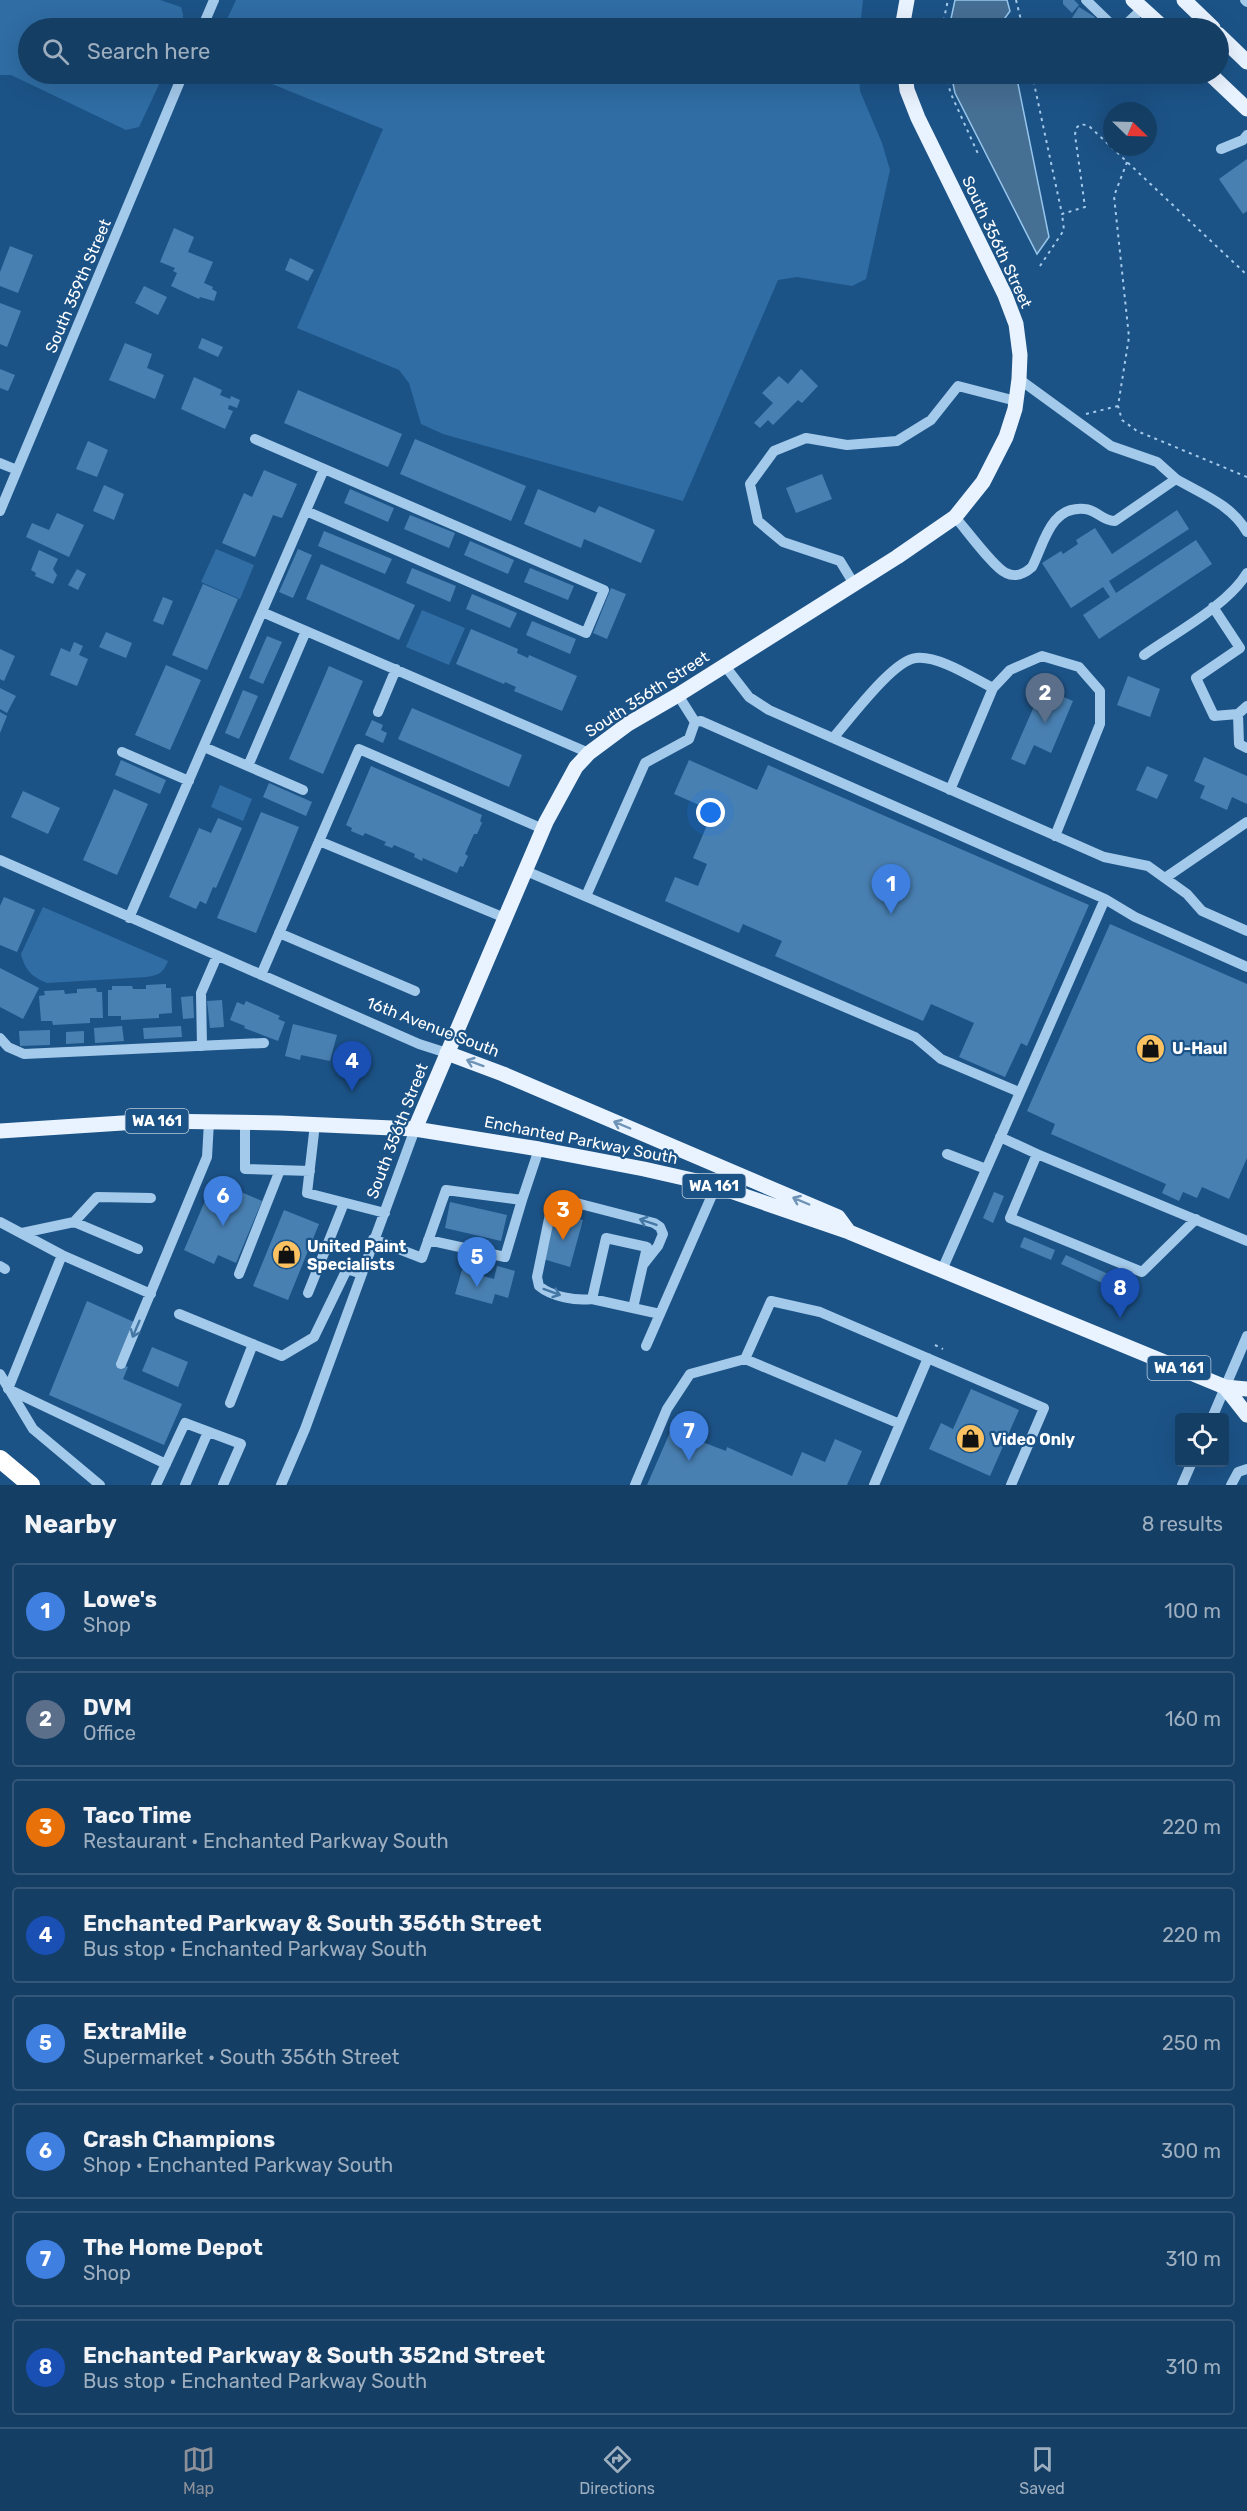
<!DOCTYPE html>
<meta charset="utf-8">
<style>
:root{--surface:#153e65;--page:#1e456b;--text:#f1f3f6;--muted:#9daebf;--line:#345779;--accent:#8c9099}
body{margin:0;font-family:Rubik,sans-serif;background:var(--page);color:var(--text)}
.controls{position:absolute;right:18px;bottom:18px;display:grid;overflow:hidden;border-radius:6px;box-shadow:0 6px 24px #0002}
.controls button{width:54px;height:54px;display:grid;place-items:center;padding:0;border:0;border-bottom:2px solid var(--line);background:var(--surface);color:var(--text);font:30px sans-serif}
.compass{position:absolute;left:1103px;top:102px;width:54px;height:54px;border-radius:50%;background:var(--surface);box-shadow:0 6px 24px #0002;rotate:113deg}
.you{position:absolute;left:711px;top:813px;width:21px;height:21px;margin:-15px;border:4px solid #fff;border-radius:50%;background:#1a73e8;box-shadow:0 0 0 9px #1a73e833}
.badge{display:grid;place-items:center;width:39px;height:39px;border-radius:50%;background:var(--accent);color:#fff;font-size:20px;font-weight:700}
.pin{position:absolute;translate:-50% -50px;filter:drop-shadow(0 2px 3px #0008)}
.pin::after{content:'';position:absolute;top:32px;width:21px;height:18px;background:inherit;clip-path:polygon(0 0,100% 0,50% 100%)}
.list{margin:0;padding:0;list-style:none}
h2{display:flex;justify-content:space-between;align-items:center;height:78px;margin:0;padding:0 24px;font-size:26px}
h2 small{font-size:20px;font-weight:400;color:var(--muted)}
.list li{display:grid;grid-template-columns:39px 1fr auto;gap:18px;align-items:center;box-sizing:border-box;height:96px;margin:0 12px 12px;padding:0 12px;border:2px solid var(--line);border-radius:6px}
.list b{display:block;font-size:22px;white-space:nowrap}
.list p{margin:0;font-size:20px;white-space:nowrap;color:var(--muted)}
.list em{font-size:20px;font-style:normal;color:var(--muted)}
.icon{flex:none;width:33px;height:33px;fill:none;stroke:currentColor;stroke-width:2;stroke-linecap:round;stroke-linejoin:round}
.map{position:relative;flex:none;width:1247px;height:1485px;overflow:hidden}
.search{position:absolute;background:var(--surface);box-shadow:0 6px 24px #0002;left:18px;right:18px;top:18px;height:66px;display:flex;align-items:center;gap:15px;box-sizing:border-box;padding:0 21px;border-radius:33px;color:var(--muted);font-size:22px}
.sheet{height:942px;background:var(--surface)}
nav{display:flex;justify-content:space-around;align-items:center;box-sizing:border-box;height:84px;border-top:2px solid var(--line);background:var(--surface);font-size:16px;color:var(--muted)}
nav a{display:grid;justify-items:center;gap:3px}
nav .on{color:var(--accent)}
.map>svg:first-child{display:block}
.green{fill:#2f6da4}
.water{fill:#466f94;stroke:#97c6ed;stroke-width:1.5}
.building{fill:#4980b2}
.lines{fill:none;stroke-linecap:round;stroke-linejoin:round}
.path{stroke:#a4caeb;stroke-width:2;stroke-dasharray:3 4.5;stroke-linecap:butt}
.minor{stroke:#a4caeb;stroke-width:10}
.major{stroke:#e9f3ff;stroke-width:15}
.highway{stroke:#fff;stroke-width:18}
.oneway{stroke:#6e93b7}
.oneway2{stroke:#4577a5}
.labels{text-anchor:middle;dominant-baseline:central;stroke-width:4.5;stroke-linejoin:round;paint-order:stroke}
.shield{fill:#1c5387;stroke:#bbcbdb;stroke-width:1.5}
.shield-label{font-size:15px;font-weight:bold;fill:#fff}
.street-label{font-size:16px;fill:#fff;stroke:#1c5387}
.poi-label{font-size:16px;font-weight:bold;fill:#fff;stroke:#1c5387;text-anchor:start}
</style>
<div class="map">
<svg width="1247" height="1485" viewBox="0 0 1247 1485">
<rect width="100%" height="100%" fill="#1c5387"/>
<!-- green -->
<path class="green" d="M0,0H160L181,7L183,15L182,28H28V74H164L139,127L126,130L11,75H0Z
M236,0H863L860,28H223Z
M247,74H859L860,91L882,143L890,170L866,279L852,286L797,277L778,280L683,501L443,434L421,424L409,383L399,370L297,328L383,129Z
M216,549L254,565L240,599L201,582Z
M422,610L465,628L449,665L406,647Z
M220,785L252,799L243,821L211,807Z
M43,907L168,961C163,973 159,975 147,977L47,983C32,977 25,970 21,954Z"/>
<!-- water -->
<path class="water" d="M955,0H1007L1010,11L1005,18L1007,28H949Z
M951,74H1016L1049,237L1037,254L955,93Z"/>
<!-- building -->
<path class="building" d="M1063,0H1074L1079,5L1072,13L1063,4Z
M1079,7L1095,17L1088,28H1081L1070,21Z
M1247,159V211L1243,214L1219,179Z
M174,228L194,237L188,252L213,262L204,283L213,287L212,289L217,292L214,301L200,297L199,299L171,286L177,273L173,271L175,268L160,262Z
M10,246L33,255L18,293L0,286V272Z
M290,258L314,270L308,281L285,270Z
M144,286L167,297L158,315L135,303Z
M0,303L21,311L7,347L0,344Z
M202,338L223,347L218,357L198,348Z
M125,343L152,354L147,368L164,375L155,399L109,380Z
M0,369L15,375L8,391L0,388Z
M801,369L818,386L802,403L798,400L773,425L768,420L760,428L754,423L773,403L762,393L779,376L788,384Z
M194,377L222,390L220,395L230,399L231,396L240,400L237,408L229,405L228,409L233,411L225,429L181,409Z
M298,390L402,434L388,467L284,423Z
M415,439L526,486L511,521L400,474Z
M88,441L108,450L97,477L76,469Z
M264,470L297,484L282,518L273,515L255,557L222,543L244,493L252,497Z
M822,474L832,499L796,513L786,488Z
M104,485L124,494L114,520L93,511Z
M350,489L394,508L388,522L344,503Z
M538,489L595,513L599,506L655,530L641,563L584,539L581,548L524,524Z
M1177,510L1189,529L1109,581L1116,593L1196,540L1212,564L1099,639L1083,615L1110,597L1103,587L1071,608L1042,563L1061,551L1063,554L1078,544L1076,540L1095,528L1112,554Z
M57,513L84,525L69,557L26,537L32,523L49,530Z
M410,515L455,533L449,548L404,529Z
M324,531L392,559L385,574L318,546Z
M470,541L514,560L508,574L464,555Z
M298,549L312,555L293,598L279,592Z
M39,550L58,559L53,569L57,575L53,584L35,576L36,573L31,570Z
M321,564L415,605L399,640L306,599Z
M412,568L456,586L450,602L406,583Z
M530,568L574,586L568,600L524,582Z
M77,569L86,574L78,590L68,585Z
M203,584L238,599L207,670L172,655Z
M611,588L626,594L607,639L593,633Z
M472,594L517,613L510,628L466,609Z
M163,597L173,601L163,625L153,621Z
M532,621L576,639L570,654L526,635Z
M471,629L518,649L517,653L528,658L529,655L577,676L562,711L514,691L516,687L505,682L504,684L456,664Z
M106,632L132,643L126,658L99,647Z
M267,636L282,642L263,684L249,678Z
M74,642L83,646L79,655L88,659L77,686L50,675L61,648L70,652Z
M0,649L15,656L4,681L0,679Z
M166,665L201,680L170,750L135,735Z
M329,666L363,681L323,774L289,759Z
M1128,676L1160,689L1150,717L1117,705Z
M0,688L16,696L7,713L0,709Z
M1042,688L1073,701L1051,753L1034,745L1025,765L1011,759Z
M243,690L258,696L239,739L225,733Z
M412,708L522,755L509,787L398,739Z
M0,712L7,716L0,733Z
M372,720L383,725L381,730L387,733L383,743L365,735Z
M1204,757L1247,776V804L1232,797L1227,810L1200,798L1205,786L1194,781Z
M121,760L166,780L160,794L115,775Z
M689,760L757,790L768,765L1089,905L1027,1046L1021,1043L1005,1077L959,1057L974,1023L931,1004L923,1021L775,956L782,941L743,924L739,933L665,901L675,877L698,886L707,864L693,858L713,811L674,794Z
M371,766L482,815L480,821L482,823L477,834H474L465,854L468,856L463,867L460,866L457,873L423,858L422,861L414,857L415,854L394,845L392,848L384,845L386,842L365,833L363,836L351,831L352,828L346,825Z
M1147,766L1168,775L1157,799L1136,790Z
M269,783L312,802L306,816L263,797Z
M114,789L148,804L117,875L83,860Z
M23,791L60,808L48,834L11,817Z
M261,812L299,827L256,933L217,918Z
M218,818L242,828L216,888L213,887L206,904L200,901L196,909L169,897L199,828L211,833Z
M4,897L35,910L17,952L0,945V906Z
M1110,924L1247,984V1158L1229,1199L1202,1187L1197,1198L1183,1192L1179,1201L1162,1193L1166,1184L1051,1134L1055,1124L1027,1111Z
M0,968L39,988L23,1019L0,1007Z
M166,984V988H171L172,1013L159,1014V1018L121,1020V1016H108V990H112V986H132L133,989H146V985Z
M96,988L97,992H102L103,1018H90V1023L53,1025L52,1021H41L39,996L45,995L44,991L64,990L65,994L77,993V989Z
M193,996L194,1018L183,1019L181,997Z
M222,1000L224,1027L210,1028L207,1001Z
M246,1001L280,1016L278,1019L285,1022L278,1041L244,1028L245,1026L230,1020L237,1002L244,1005Z
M293,1024L337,1035L330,1061L301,1055L300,1060L285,1056Z
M122,1026L124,1041L95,1043L94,1028Z
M181,1026L182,1037L144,1039L143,1028Z
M50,1030V1045L20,1046L19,1031Z
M84,1031V1043L66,1044V1032Z
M214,1180L262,1201L236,1263L218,1255L214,1264L184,1250Z
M994,1192L1004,1196L993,1223L983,1218Z
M450,1202L507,1215L501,1241L445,1228Z
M284,1210L319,1224L288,1300L253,1286Z
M555,1212L583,1220L570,1267L543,1259Z
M1024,1237L1055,1250L1051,1260L1020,1247Z
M1066,1255L1126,1282L1122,1292L1061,1264Z
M497,1266L515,1271L508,1298L495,1294L492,1304L455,1294L462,1270L494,1279Z
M87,1301L134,1322L116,1362L128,1367L123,1379L182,1404L164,1445L49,1395Z
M152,1347L188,1362L178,1387L142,1371Z
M971,1389L1019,1410L990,1476L929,1449L941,1423L953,1429Z
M671,1430L726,1451L727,1447L792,1476L802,1452L825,1462L835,1439L862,1451L847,1485H647Z"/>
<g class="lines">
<!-- path -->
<path class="path" d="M1016,0L1023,28
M942,28L948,0
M945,74L951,94L979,156
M1032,74L1062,214L1085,207L1075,135L1076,128L1081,124L1089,126L1247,275
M1127,162L1114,196L1129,337L1118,406L1122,420L1137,431L1247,477
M1040,266L1064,230L1062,214
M1086,414L1118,406
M935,1345L943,1349"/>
<!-- minor -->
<path class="minor" d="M1086,0L1115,28
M1245,0L1247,2
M202,28L214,0
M1122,28L1142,9
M1221,149L1243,140L1247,135
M1019,379L1111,446L1157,462L1176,479
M255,439L604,590L586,633L306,511
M0,463L17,470
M0,511L183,74
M955,517C965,528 994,568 1006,573C1016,578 1024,574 1032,567C1044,544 1050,505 1085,509C1097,510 1102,521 1115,521L1176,479C1202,494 1232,505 1247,532
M854,584L840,561L783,542L758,521L750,484L774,451L806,438L847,445L897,441L931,420L958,386L1016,401
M1213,607L1240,648L1196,678L1214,716L1238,714L1247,706
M262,612L589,753
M1144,655C1175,633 1228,605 1247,573
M725,666L749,697L769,710L1104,857L1148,866L1187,894L1202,911L1247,931
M378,712L396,669
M1238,714L1239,744L1247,748
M695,722L701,721L1105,899L1135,917L1247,967
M833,738C850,719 893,660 916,658C938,655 973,678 993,688
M204,747L303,790
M122,752L189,781
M248,766L306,631
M950,790L993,688L1010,670L1042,656L1079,667L1100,691V724L1055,836
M319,841L505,918
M0,860L419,1044L447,1053
M526,871L915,1037L941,1059L1019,1092
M1165,878L1247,822
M586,896L645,763L689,739L695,722L678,695
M129,918L324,469
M279,933L415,991
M261,975L359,749L543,829
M0,1038L8,1047L24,1054L264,1043
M202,1046L201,993L217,956
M245,1122V1169L310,1171
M315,1124L307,1193L385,1213
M1000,1137L1037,1154
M947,1154L986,1169
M522,1200L539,1149
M1196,1219L1142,1272L1010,1218L1037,1154L1247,1241
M0,1222L62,1255L151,1294
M74,1222L138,1249
M22,1233L74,1222L97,1197L151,1198
M373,1239L422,1258L446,1190L522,1200L505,1257L428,1240
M62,1255L8,1389L166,1464
M0,1266L5,1269
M942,1270L1105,899
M239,1274L280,1170
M308,1293L344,1203
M592,1299C576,1301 552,1297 539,1286L537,1277L550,1214L556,1205L565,1200L654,1223L660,1227L663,1234L658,1246L643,1265
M633,1308L647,1247L606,1238L592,1299L660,1314
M179,1314L282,1356L314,1337L347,1269L362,1274
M646,1346L716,1186
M121,1364L207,1157L209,1122
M0,1374L33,1429L100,1485
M230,1403L253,1344
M1212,1418L1247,1336
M900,1424L745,1359L771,1301L820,1312L1044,1408L1011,1485
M156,1485L185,1423L241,1444L223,1485
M185,1485L208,1432
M281,1485L305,1429L415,1129
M635,1485L667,1409L690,1374L745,1359
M874,1485L928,1358
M1182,1485L1192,1462
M1231,1485L1238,1472L1247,1469"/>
<!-- major -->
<path class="major" d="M1133,0L1164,28
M1184,0L1213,28
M902,28L907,0
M1218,34L1247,62
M1210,74L1247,109
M447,1053L503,1074L838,1217L849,1232
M415,1129L546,822L576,767L589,753L628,724L678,695L897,557L955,517L983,482L1006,437L1015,409L1019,379L1020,355L1016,324L1005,295L918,118L907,90L905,74
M0,1131L153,1121L280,1123L415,1129L539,1149L644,1169L710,1184L849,1232L1225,1387L1247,1389
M1225,1387L1247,1415"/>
<!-- highway -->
<path class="highway" d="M0,1459L31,1485"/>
</g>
<!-- one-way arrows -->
<defs><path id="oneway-shaft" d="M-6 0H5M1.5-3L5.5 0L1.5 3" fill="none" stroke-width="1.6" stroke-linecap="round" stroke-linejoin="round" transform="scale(1.5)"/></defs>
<g class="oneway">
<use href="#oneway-shaft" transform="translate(475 1063) rotate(-160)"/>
<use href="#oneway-shaft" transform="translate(622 1125) rotate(-157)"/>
<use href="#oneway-shaft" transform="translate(801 1201) rotate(-157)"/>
</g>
<g class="oneway2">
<use href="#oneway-shaft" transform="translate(648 1222) rotate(-161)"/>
<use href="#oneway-shaft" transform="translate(552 1292) rotate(20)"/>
<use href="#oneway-shaft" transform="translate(136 1329) rotate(113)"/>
</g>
<!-- icons -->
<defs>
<symbol id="shop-disc" viewBox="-11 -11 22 22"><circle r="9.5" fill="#fcc261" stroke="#1c5387"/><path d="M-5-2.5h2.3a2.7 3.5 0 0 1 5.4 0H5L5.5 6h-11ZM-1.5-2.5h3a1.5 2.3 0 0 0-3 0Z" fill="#111"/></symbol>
</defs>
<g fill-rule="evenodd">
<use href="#shop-disc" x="1134" y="1032" width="33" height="33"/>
<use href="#shop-disc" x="270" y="1238" width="33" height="33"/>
<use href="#shop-disc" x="954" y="1422" width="33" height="33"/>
</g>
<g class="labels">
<!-- shield labels -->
<g class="shield">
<rect x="125.5" y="1109" width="63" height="24" rx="4.5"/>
<rect x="682.5" y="1174" width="63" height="24" rx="4.5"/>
<rect x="1147.5" y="1356" width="63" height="24" rx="4.5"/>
</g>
<g class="shield-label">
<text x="157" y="1121">WA 161</text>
<text x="714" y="1186">WA 161</text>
<text x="1179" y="1368">WA 161</text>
</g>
<!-- street labels -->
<g class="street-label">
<text transform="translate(997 242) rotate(65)">South 356th Street</text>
<text transform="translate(78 286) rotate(-67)">South 359th Street</text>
<text transform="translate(647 694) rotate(-33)">South 356th Street</text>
<text transform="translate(433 1027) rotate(21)">16th Avenue South</text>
<text transform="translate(397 1131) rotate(-69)">South 356th Street</text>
<text transform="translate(581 1140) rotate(11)">Enchanted Parkway South</text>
</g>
<!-- poi labels -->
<g class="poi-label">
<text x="1172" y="1048">U-Haul</text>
<text x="307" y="1246">United Paint<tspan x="307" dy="18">Specialists</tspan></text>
<text x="991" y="1439">Video Only</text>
</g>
</g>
</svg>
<div class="controls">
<button><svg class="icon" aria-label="locate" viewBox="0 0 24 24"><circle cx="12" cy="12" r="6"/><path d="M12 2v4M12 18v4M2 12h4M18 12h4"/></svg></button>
</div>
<svg class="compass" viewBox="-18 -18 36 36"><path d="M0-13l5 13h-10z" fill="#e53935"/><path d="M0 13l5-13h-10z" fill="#9daebf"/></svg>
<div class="you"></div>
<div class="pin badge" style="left:891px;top:914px;background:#3f7fe0">1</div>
<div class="pin badge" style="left:1045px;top:723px;background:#5c6f8a">2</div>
<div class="pin badge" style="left:563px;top:1240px;background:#e8710a">3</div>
<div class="pin badge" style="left:352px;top:1091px;background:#1a4fb4">4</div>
<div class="pin badge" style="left:477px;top:1287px;background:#3f7fe0">5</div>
<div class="pin badge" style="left:223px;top:1226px;background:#3f7fe0">6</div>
<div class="pin badge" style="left:689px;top:1461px;background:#3f7fe0">7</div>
<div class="pin badge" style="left:1120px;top:1318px;background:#1a4fb4">8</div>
<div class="search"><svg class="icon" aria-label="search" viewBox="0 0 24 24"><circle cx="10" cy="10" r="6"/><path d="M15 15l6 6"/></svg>Search here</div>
</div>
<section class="sheet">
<h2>Nearby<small>8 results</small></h2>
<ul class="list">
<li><span class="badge" style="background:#3f7fe0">1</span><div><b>Lowe's</b><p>Shop</p></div><em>100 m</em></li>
<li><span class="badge" style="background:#5c6f8a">2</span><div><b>DVM</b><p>Office</p></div><em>160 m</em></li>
<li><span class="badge" style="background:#e8710a">3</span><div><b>Taco Time</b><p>Restaurant · Enchanted Parkway South</p></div><em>220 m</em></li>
<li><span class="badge" style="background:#1a4fb4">4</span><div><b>Enchanted Parkway &amp; South 356th Street</b><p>Bus stop · Enchanted Parkway South</p></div><em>220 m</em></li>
<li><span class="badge" style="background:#3f7fe0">5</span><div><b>ExtraMile</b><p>Supermarket · South 356th Street</p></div><em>250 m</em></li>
<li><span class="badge" style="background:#3f7fe0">6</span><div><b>Crash Champions</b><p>Shop · Enchanted Parkway South</p></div><em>300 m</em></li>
<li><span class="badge" style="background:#3f7fe0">7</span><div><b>The Home Depot</b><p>Shop</p></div><em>310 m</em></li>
<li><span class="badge" style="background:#1a4fb4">8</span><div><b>Enchanted Parkway &amp; South 352nd Street</b><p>Bus stop · Enchanted Parkway South</p></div><em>310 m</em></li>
</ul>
</section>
<nav>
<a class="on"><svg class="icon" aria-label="map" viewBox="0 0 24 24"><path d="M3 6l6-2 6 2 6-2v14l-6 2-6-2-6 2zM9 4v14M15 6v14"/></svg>Map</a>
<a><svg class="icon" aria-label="directions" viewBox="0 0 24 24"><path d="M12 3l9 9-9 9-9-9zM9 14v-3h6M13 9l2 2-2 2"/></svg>Directions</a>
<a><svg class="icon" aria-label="saved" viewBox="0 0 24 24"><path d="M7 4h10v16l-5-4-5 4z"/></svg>Saved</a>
</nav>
